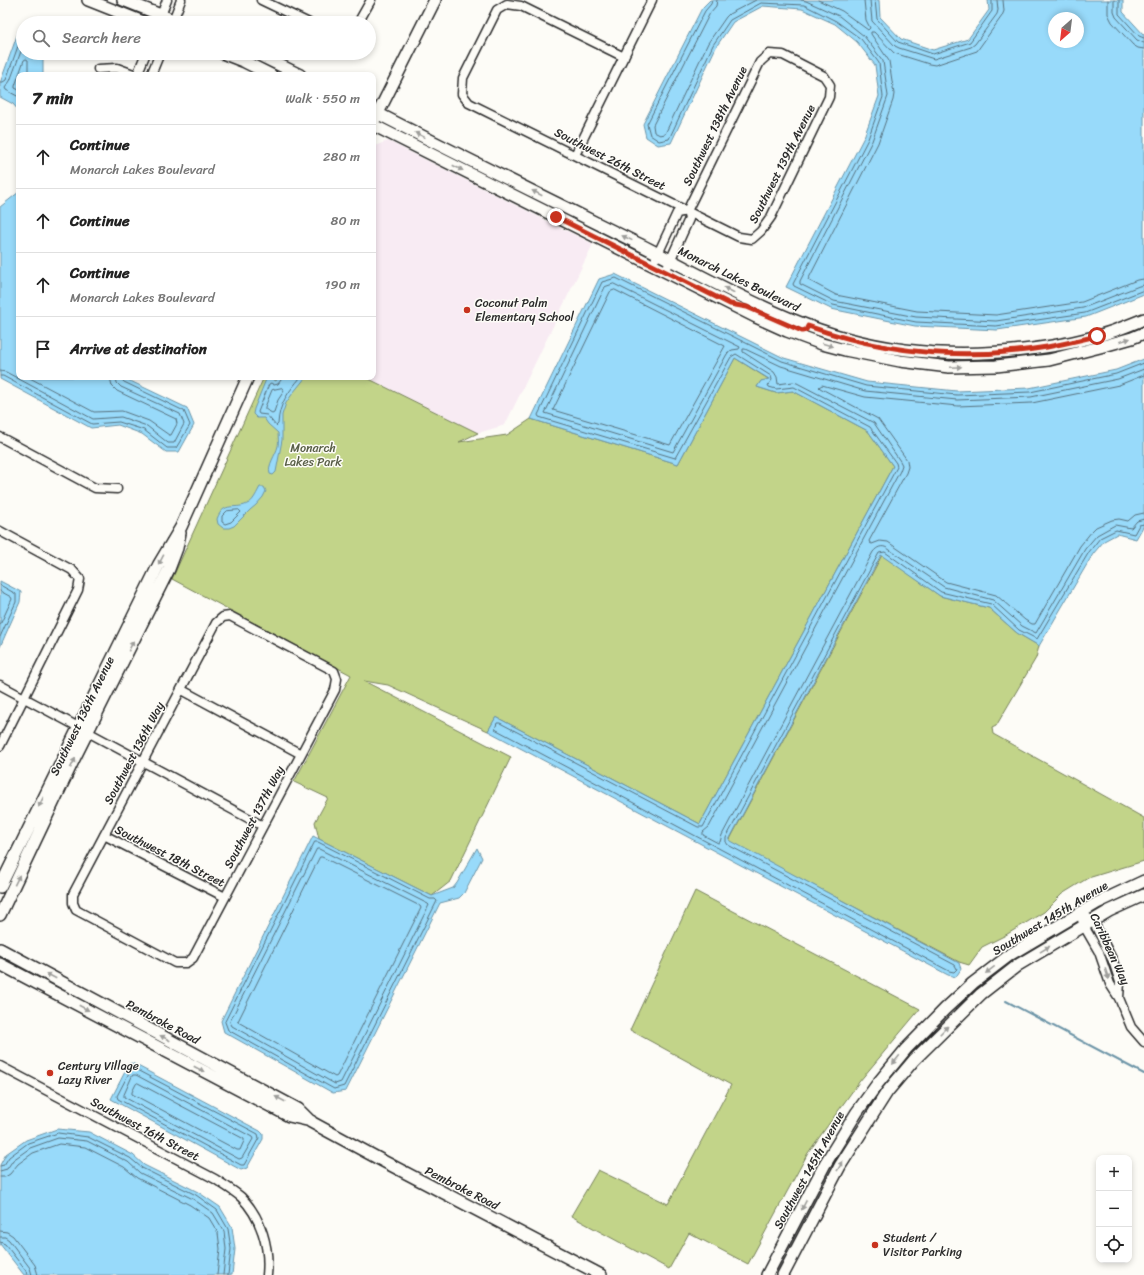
<!DOCTYPE html>
<meta charset="utf-8">
<style>
:root{--surface:#fff;--page:#f2f2f2;--text:#222;--muted:#767676;--line:#e0e0e0}
body{margin:0;font-family:Sriracha,sans-serif;background:var(--page);color:var(--text)}
.controls{position:absolute;right:12px;bottom:12px;display:grid;overflow:hidden;border-radius:8px;box-shadow:0 2px 6px #0003}
.controls button{width:36px;height:36px;display:grid;place-items:center;padding:0;border:0;border-bottom:1px solid var(--line);background:var(--surface);color:var(--text);font:20px sans-serif}
.compass{position:absolute;left:1048px;top:12px;width:36px;height:36px;border-radius:50%;background:var(--surface);box-shadow:0 2px 6px #0003;rotate:208deg}
.stop{position:absolute;width:12px;height:12px;margin:-9px;border:3px solid #c8321e;border-radius:50%;background:#fff}
.stop.end{background:#c8321e;border-color:#fff;box-shadow:0 1px 4px #0008}
.list{margin:0;padding:0;list-style:none}
h2{display:flex;justify-content:space-between;align-items:center;height:52px;margin:0;padding:0 16px;font-size:17px}
h2 small{font-size:13px;font-weight:400;color:var(--muted)}
.list li{display:grid;grid-template-columns:26px 1fr auto;gap:12px;align-items:center;box-sizing:border-box;height:64px;padding:0 16px;border-top:1px solid var(--line)}
.list b{display:block;font-size:15px;white-space:nowrap}
.list p{margin:0;font-size:13px;white-space:nowrap;color:var(--muted)}
.list em{font-size:13px;font-style:normal;color:var(--muted)}
.icon{flex:none;width:22px;height:22px;fill:none;stroke:currentColor;stroke-width:2;stroke-linecap:round;stroke-linejoin:round}
.map{position:relative;flex:none;width:1144px;height:1275px;overflow:hidden}
.search{position:absolute;background:var(--surface);box-shadow:0 2px 6px #0003;left:16px;top:16px;width:360px;height:44px;display:flex;align-items:center;gap:10px;box-sizing:border-box;padding:0 14px;border-radius:22px;color:var(--muted);font-size:15px}
.panel{position:absolute;background:var(--surface);box-shadow:0 2px 6px #0003;left:16px;top:72px;width:360px;height:308px;border-radius:8px}
.map>svg:first-child{display:block}
.built{fill:#f8ebf3}
.green{fill:#c2d489;stroke:#76805a}
.water{fill:#98dafa;stroke:#6c94a7;fill-rule:evenodd}
.lines{fill:none;stroke-linecap:round;stroke-linejoin:round}
.shore{stroke:#57717e;stroke-width:1}
.stream{stroke:#6c94a7;stroke-width:2}
.street-casing{stroke:#2b2b2b;stroke-width:11}
.secondary-casing{stroke:#2b2b2b;stroke-width:14}
.street{stroke:#fdfcf7;stroke-width:8}
.secondary{stroke:#fdfcf7;stroke-width:11}
.oneway{fill:#9e9e9b}
.route{stroke:#c8321e;stroke-width:5}
.poi-dot{fill:#c8321e;stroke:#fdfcf7;stroke-width:1.5}
.labels{text-anchor:middle;dominant-baseline:central;stroke-width:3;stroke-linejoin:round;paint-order:stroke}
.street-label{font-size:12px;fill:#2b2b2b;stroke:#fdfcf7}
.poi-label{font-size:12px;fill:#2b2b2b;stroke:#fdfcf7;text-anchor:start}
.park-label{font-size:12px;fill:#585e47;stroke:#fdfcf7}
</style>
<div class="map">
<svg width="1144" height="1275" viewBox="0 0 1144 1275">
<rect width="100%" height="100%" fill="#fdfcf7"/>
<filter id="ink" filterUnits="userSpaceOnUse"><feTurbulence type="fractalNoise" baseFrequency=".025" numOctaves="2"/><feDisplacementMap in="SourceGraphic" scale="8" xChannelSelector="R" yChannelSelector="G"/><feConvolveMatrix kernelMatrix="1 2 1 2 8 2 1 2 1" color-interpolation-filters="sRGB"/></filter>
<g filter="url(#ink)">
<!-- built -->
<path class="built" d="M388,141L593,244L505,425L478,433L365,377H373V154L377,145Z"/>
<!-- green -->
<path class="green" d="M735,358L770,380L761,381L757,387L776,393L793,391L868,431L893,466L700,824L496,717L488,731L388,685L364,681L511,757L451,881L432,896L319,839L315,822L328,798L294,782L351,675L172,579L264,377H365L478,433L459,442L507,435L531,419L678,464Z
M882,555L940,596L989,608L1017,633L1039,646L1036,658L996,726L992,728L993,734L1144,818V861L1088,878L1062,894L1044,912L1004,936L982,947L969,965L959,962L729,841Z
M695,891L920,1009L859,1082L808,1153L748,1264L689,1233L669,1269L571,1216L598,1170L668,1204L731,1085L630,1030Z"/>
<!-- water -->
<path class="water" d="M710,0H879L880,17L901,39L933,50L968,39L989,10L988,0H1123V12L1144,35V294L1086,317L997,330L915,326L831,309L786,287L864,137L879,96L875,65L857,42L835,24L802,9L763,6L733,22L716,47L671,143L658,145L646,137L643,124L702,8ZM1054,18H1078V42H1054Z
M23,28V53H46L43,60V75H19V111L13,104L0,97V83L19,30Z
M19,192V265L17,269L19,281V377H122L187,408L194,425L179,452H166L142,434L118,425L91,428L0,379V207Z
M615,274L784,358L867,382L957,391L1029,388L1116,370L1144,359V525L1136,539L1117,534L1104,541L1093,554L1039,646L1017,633L989,608L940,596L881,555L729,840L959,963L961,969L956,977L948,975L488,731L496,717L700,824L893,466L868,431L793,391L776,393L757,387L761,381L769,379L735,358L678,464L531,419L599,279Z
M267,377L271,378L276,381L278,377H306L293,393L286,403L282,415V440L276,472L273,475L270,474C267,465 276,455 278,446C279,441 278,437 278,433L268,424L264,418H257L253,414L254,409Z
M260,487H264L266,491L263,497L256,505L250,510L234,526L229,528H223L218,524L217,519C224,500 236,511 249,503C254,500 257,492 260,487Z
M0,581L21,592L20,602L0,647Z
M313,836L432,896L453,888L457,883L477,848L482,858L464,893L459,898L440,903L346,1091L333,1093L224,1032L221,1021Z
M131,1063L134,1064L260,1131L263,1134V1139L247,1168L241,1170L111,1099L129,1064Z
M57,1129L89,1132L133,1155L144,1165L198,1192L220,1207L232,1227L235,1249L232,1275H24L0,1244V1165L6,1154L26,1140Z"/>
<g class="lines">
<!-- shore -->
<path class="shore" d="M712,0L711,4L705,11L647,124L650,135L659,141L669,139L713,45L730,20L761,3L804,5L836,21L861,39L879,63L883,97L868,139L793,284L794,286L833,305L916,322L996,326L1085,313L1144,290
M717,0L716,6L710,13L653,125L654,132L660,135L665,134L708,43L726,17L729,14L756,0
M801,0L806,1L839,16L864,36L883,61L888,96L872,141L800,281V284L834,301L916,317L996,321L1083,308L1139,286L1144,285
M818,0L842,11L868,30L870,28L866,20L864,0
M870,0L872,21L895,46L899,48L934,59L971,47L975,44L997,14L998,10L997,0
M875,0L877,19L898,42L933,54L970,42L992,11V0
M1003,0L1004,11L1002,16L977,51L935,65L929,64L894,53L874,32H871V34L889,61L894,94L893,100L878,143L808,280L836,295L917,311L996,315L1082,302L1137,280L1144,279
M1108,0V14L1112,22L1133,45L1138,48L1144,49
M1114,0V12L1116,17L1137,40L1144,43
M1119,0V14L1139,36L1144,38
M0,82H3L6,80L23,32
M19,90L15,88V86L24,60L26,59L28,60V75
M19,97L6,90L5,88L10,81L23,46
M614,284L740,347L739,349L732,350L727,354L673,452L545,413L605,287Z
M615,290L725,346L670,445L553,410L610,292Z
M1144,363L1116,374L1030,392L957,395L866,386L782,361L616,278L602,282L538,415L539,417L675,458L731,357L736,354L771,376L772,380L768,385L769,387L776,389L794,387L870,427L896,463L897,467L703,827H698L500,723H497L495,729L949,971L954,972L957,969L955,965L728,845L726,842V838L879,553L885,552L941,592L991,604L1019,630L1037,639L1089,552L1100,538L1116,530L1134,534L1139,525L1144,524
M1144,369L1118,379L1031,397L957,400L865,391L781,366L745,349H743V352L774,372L777,377L778,384L793,382L797,383L874,423L900,461L902,465L900,471L709,827L703,832V835L718,843L720,842L722,835L873,552C877,547 882,545 887,548L944,587L993,600L1022,626L1036,633L1085,549L1097,535L1115,525L1131,528L1137,521L1144,519
M0,371L6,372L93,419L121,417L147,426L168,443H174L184,424L180,414L121,387L117,383L116,377
M1144,375L1119,385L1032,403L958,406L865,397L822,385L819,387L820,388L878,419L907,460L908,467L906,473L869,541L870,543L872,544L880,541L888,542L946,582L996,595L1025,620L1032,624H1035L1080,546L1092,531L1096,527L1112,520L1119,519L1128,521L1135,515L1144,513
M0,376H3L92,424L119,422L144,430L167,448H176L190,425L184,411L124,382L122,380L121,377
M28,377L94,412L122,411L149,421L169,435H171L177,424L176,419L117,391L112,386L110,377
M281,377V380L278,384L274,385L271,383L269,384L258,412L259,414L267,415L276,426L278,424C279,404 288,392 301,377
M282,388L284,391L278,400L274,412L272,413L265,409V407L272,390Z
M239,510L241,512L231,522L225,524L222,522V516L227,511Z
M0,585L16,594V602L0,637
M0,591L11,597L12,599L0,625
M315,842H318L430,899H435L437,901L344,1086L334,1089L228,1030L225,1022Z
M317,849H319L428,904L429,905L341,1082L335,1084L232,1026L230,1022Z
M320,857H322L420,906L421,908L337,1076L335,1077L238,1022Z
M133,1068L258,1134L259,1138L244,1165H241L118,1099L117,1096L131,1069Z
M133,1075H136L252,1137L253,1139L242,1158L239,1159L124,1097V1095Z
M138,1083L244,1139V1141L240,1150H237L132,1094V1092L136,1084Z
M0,1166L4,1165L9,1157L28,1143L58,1133L88,1137L130,1158L142,1168L196,1195L217,1210L228,1229L231,1249L228,1275
M0,1171L7,1169L13,1160L30,1148L58,1138L87,1141L128,1162L140,1173L193,1199L213,1213L224,1231L226,1249L223,1275
M0,1177H5L10,1174L18,1164L33,1153L59,1144L85,1147L124,1167L137,1178L190,1205L209,1218L218,1233L220,1249L217,1275
M0,1231L7,1232L13,1236L35,1265L38,1275
M0,1237H5L9,1240L30,1268L32,1275
M0,1242L5,1244L26,1271L27,1275"/>
<!-- stream -->
<path class="stream" d="M1006,1001L1144,1074"/>
<defs>
<path id="street" d="M261,0L309,23
M158,23L167,0
M172,23L181,0
M358,23L371,0
M624,57L521,6L507,4L497,10L463,78L462,94L469,103L739,237L752,239L761,231L771,217L829,97L830,85L824,76L783,55L769,54L760,62L687,211L689,219L665,272
M98,69L117,68L136,75
M137,75L146,53
M151,75L160,53
M575,155L652,0
M656,258L677,213L687,211
M0,437L95,488L117,489
M0,531L72,570L80,579L78,590L0,746
M230,616L334,671L337,679L335,690L193,958L186,963H175L76,910L73,903V894L216,623L223,617Z
M0,685L263,826
M182,690L301,754
M104,835L225,897
M1080,913L1084,926L1099,952L1110,984L1119,998L1131,1027L1144,1042
M1080,913L1093,921L1113,961L1120,982L1119,998
M0,1066L215,1179C224,1185 233,1190 241,1197C261,1217 270,1247 267,1275"/>
<path id="secondary" d="M88,0L146,23
M123,0L181,23
M222,53L245,62L271,75
M255,53L300,75
M373,111C462,157 552,201 641,245C691,270 740,298 791,319C867,351 942,359 1023,350C1048,347 1073,343 1097,336C1113,332 1129,325 1144,319
M375,119L435,0
M373,125L756,317L787,331L822,344L845,350L900,361L949,367L996,366L1049,360L1100,347L1132,338L1144,333
M0,887L159,564L181,527L248,377
M0,915L75,757L169,569L177,548L180,533
M0,949L298,1109L311,1122L383,1161L601,1275
M0,964L289,1116L311,1121
M767,1275L825,1164L857,1112L878,1083L906,1049L945,1009L973,983L1011,954L1097,903L1144,881
M783,1275L840,1166L887,1092L914,1060L981,994L1018,965L1109,911L1144,895"/>
</defs>
<!-- street casing -->
<use href="#street" class="street-casing"/>
<!-- secondary casing -->
<use href="#secondary" class="secondary-casing"/>
<!-- street -->
<use href="#street" class="street"/>
<!-- secondary -->
<use href="#secondary" class="secondary"/>
</g>
<!-- one-way arrows -->
<defs><path id="oneway-solid" d="M-6-.8H1V-3.2L6.5 0L1 3.2V.8H-6Z"/></defs>
<g class="oneway">
<use href="#oneway-solid" transform="translate(420 135) rotate(-153)"/>
<use href="#oneway-solid" transform="translate(458 168) rotate(27)"/>
<use href="#oneway-solid" transform="translate(537 193) rotate(-153)"/>
<use href="#oneway-solid" transform="translate(627 238) rotate(-154)"/>
<use href="#oneway-solid" transform="translate(729 290) rotate(-152)"/>
<use href="#oneway-solid" transform="translate(1125 340) rotate(-17)"/>
<use href="#oneway-solid" transform="translate(828 345) rotate(16)"/>
<use href="#oneway-solid" transform="translate(956 367) rotate(-2)"/>
<use href="#oneway-solid" transform="translate(161 560) rotate(118)"/>
<use href="#oneway-solid" transform="translate(131 646) rotate(-64)"/>
<use href="#oneway-solid" transform="translate(73 763) rotate(-64)"/>
<use href="#oneway-solid" transform="translate(41 802) rotate(116)"/>
<use href="#oneway-solid" transform="translate(17 880) rotate(-64)"/>
<use href="#oneway-solid" transform="translate(1045 949) rotate(-31)"/>
<use href="#oneway-solid" transform="translate(990 970) rotate(142)"/>
<use href="#oneway-solid" transform="translate(1107 974) rotate(72)"/>
<use href="#oneway-solid" transform="translate(51 976) rotate(-152)"/>
<use href="#oneway-solid" transform="translate(84 1008) rotate(28)"/>
<use href="#oneway-solid" transform="translate(944 1030) rotate(-45)"/>
<use href="#oneway-solid" transform="translate(165 1038) rotate(-152)"/>
<use href="#oneway-solid" transform="translate(896 1060) rotate(129)"/>
<use href="#oneway-solid" transform="translate(199 1069) rotate(28)"/>
<use href="#oneway-solid" transform="translate(280 1099) rotate(-152)"/>
<use href="#oneway-solid" transform="translate(840 1166) rotate(-60)"/>
<use href="#oneway-solid" transform="translate(804 1205) rotate(117)"/>
</g>
</g>
<g class="lines" filter="url(#ink)">
<!-- route -->
<path class="route" d="M556,217L730,304L747,307L802,331L806,330L808,326C886,354 964,361 1047,347C1064,344 1080,340 1097,336"/>
</g>
<!-- markers -->
<g class="poi-dot">
<circle cx="467" cy="310" r="4"/>
<circle cx="50" cy="1073" r="4"/>
<circle cx="875" cy="1245" r="4"/>
</g>
<g class="labels">
<!-- street labels -->
<g class="street-label">
<text transform="translate(715 126) rotate(-64)">Southwest 138th Avenue</text>
<text transform="translate(610 159) rotate(27)">Southwest 26th Street</text>
<text transform="translate(782 164) rotate(-63)">Southwest 139th Avenue</text>
<text transform="translate(739 279) rotate(26)">Monarch Lakes Boulevard</text>
<text transform="translate(82 716) rotate(-64)">Southwest 136th Avenue</text>
<text transform="translate(134 753) rotate(-62)">Southwest 136th Way</text>
<text transform="translate(254 817) rotate(-62)">Southwest 137th Way</text>
<text transform="translate(170 856) rotate(27)">Southwest 18th Street</text>
<text transform="translate(1050 918) rotate(-31)">Southwest 145th Avenue</text>
<text transform="translate(1110 949) rotate(65)">Caribbean Way</text>
<text transform="translate(163 1022) rotate(28)">Pembroke Road</text>
<text transform="translate(145 1129) rotate(28)">Southwest 16th Street</text>
<text transform="translate(809 1170) rotate(-61)">Southwest 145th Avenue</text>
<text transform="translate(462 1188) rotate(27)">Pembroke Road</text>
</g>
<!-- poi labels -->
<g class="poi-label">
<text x="475" y="303">Coconut Palm<tspan x="475" dy="14">Elementary School</tspan></text>
<text x="58" y="1066">Century Village<tspan x="58" dy="14">Lazy River</tspan></text>
<text x="883" y="1238">Student /<tspan x="883" dy="14">Visitor Parking</tspan></text>
</g>
<!-- park labels -->
<g class="park-label">
<text x="313" y="448">Monarch<tspan x="313" dy="14">Lakes Park</tspan></text>
</g>
</g>
</svg>
<div class="controls">
<button>+</button>
<button>−</button>
<button><svg class="icon" aria-label="locate" viewBox="0 0 24 24"><circle cx="12" cy="12" r="6"/><path d="M12 2v4M12 18v4M2 12h4M18 12h4"/></svg></button>
</div>
<svg class="compass" viewBox="-18 -18 36 36"><path d="M0-13l5 13h-10z" fill="#e53935"/><path d="M0 13l5-13h-10z" fill="#767676"/></svg>
<div class="stop" style="left:1097px;top:336px"></div>
<div class="stop end" style="left:556px;top:217px"></div>
<div class="search"><svg class="icon" aria-label="search" viewBox="0 0 24 24"><circle cx="10" cy="10" r="6"/><path d="M15 15l6 6"/></svg>Search here</div>
<section class="panel">
<h2>7 min<small>Walk · 550 m</small></h2>
<ul class="list">
<li><svg class="icon" aria-label="ahead" viewBox="0 0 24 24"><path d="M12 20V5M6 11l6-6 6 6"/></svg><div><b>Continue</b><p>Monarch Lakes Boulevard</p></div><em>280 m</em></li>
<li><svg class="icon" aria-label="ahead" viewBox="0 0 24 24"><path d="M12 20V5M6 11l6-6 6 6"/></svg><div><b>Continue</b></div><em>80 m</em></li>
<li><svg class="icon" aria-label="ahead" viewBox="0 0 24 24"><path d="M12 20V5M6 11l6-6 6 6"/></svg><div><b>Continue</b><p>Monarch Lakes Boulevard</p></div><em>190 m</em></li>
<li><svg class="icon" aria-label="arrive" viewBox="0 0 24 24"><path d="M6 21V4h12l-3 4 3 4H6"/></svg><div><b>Arrive at destination</b></div></li>
</ul>
</section>
</div>
